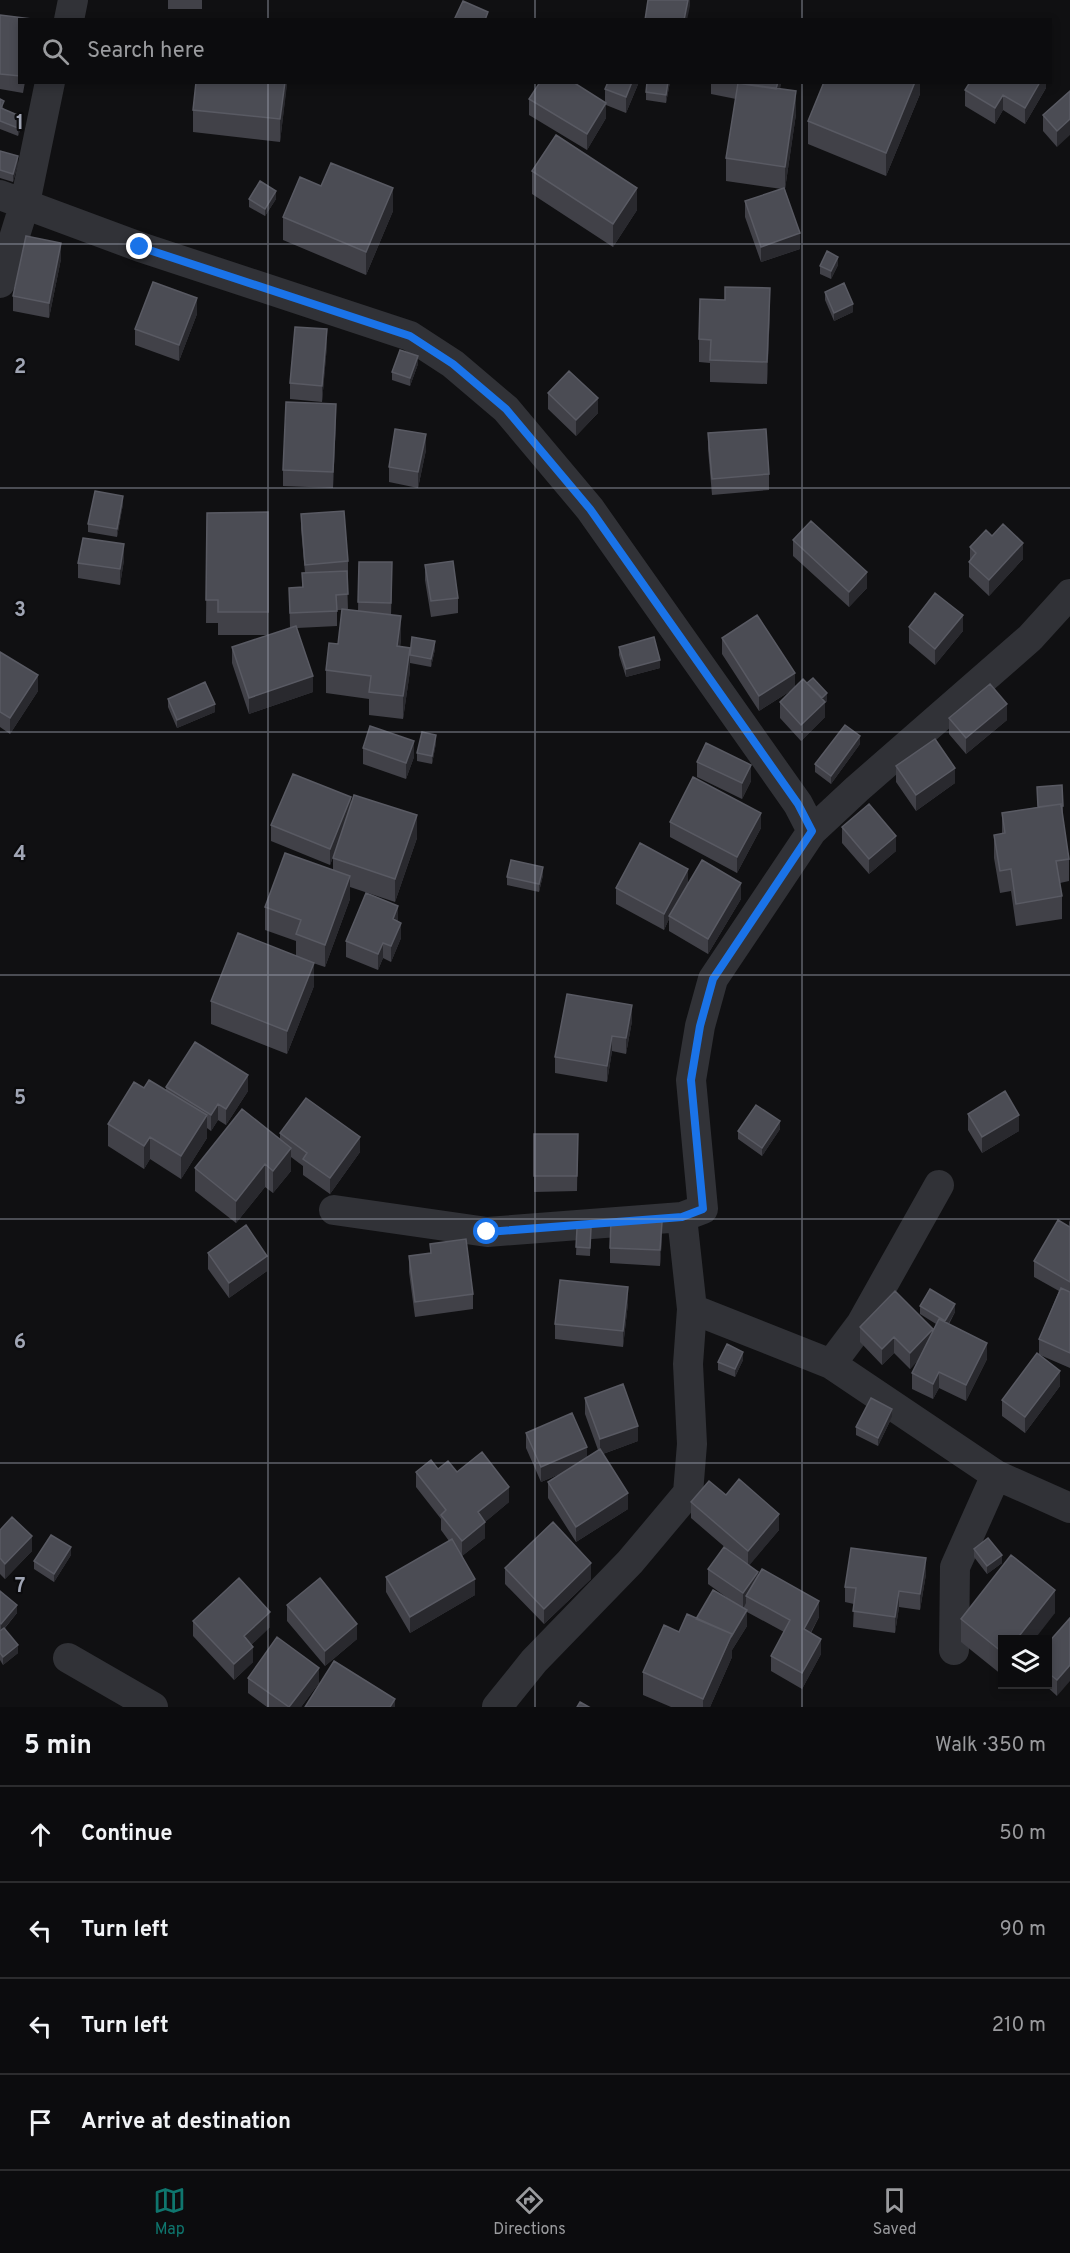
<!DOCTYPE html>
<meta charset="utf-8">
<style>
:root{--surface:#0c0c0e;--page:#151517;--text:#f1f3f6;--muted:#9a9b9e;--line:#2c2c2e;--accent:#0f766e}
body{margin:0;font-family:Overpass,sans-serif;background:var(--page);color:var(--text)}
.controls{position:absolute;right:18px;bottom:18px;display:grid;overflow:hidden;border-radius:0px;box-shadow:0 3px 9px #0003}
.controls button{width:54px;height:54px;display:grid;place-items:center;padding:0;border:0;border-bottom:2px solid var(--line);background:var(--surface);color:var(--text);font:30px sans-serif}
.stop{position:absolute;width:18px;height:18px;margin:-14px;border:4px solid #1a73e8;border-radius:50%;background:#fff}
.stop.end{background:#1a73e8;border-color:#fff;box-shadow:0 2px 6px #0008}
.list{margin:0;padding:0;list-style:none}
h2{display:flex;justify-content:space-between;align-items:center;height:78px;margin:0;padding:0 24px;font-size:26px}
h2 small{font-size:20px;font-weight:400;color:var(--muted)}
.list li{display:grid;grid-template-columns:39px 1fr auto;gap:18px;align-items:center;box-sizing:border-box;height:96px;padding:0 24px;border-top:2px solid var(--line)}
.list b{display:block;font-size:22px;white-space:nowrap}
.list em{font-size:20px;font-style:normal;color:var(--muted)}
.icon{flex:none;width:33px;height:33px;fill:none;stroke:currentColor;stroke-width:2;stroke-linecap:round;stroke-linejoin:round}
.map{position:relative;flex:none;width:1070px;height:1707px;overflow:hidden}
.search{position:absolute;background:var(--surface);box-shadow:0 3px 9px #0003;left:18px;right:18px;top:18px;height:66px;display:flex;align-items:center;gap:15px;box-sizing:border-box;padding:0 21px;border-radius:0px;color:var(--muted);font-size:22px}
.sheet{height:462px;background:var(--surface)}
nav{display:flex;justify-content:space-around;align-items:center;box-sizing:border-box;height:84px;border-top:2px solid var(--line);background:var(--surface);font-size:16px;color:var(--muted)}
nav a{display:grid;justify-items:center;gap:3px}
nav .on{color:var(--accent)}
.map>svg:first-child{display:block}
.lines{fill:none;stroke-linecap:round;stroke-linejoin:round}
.minor{stroke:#313237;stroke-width:30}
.wall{fill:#414148}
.shaded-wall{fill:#29292e}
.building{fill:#4b4c54;stroke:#595a63;stroke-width:1.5}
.route{stroke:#1a73e8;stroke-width:8}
.grid{fill:none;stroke:#a0a5b4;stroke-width:1.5;stroke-opacity:0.55}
.grid-label{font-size:20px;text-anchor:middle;font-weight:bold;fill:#a0a5b4;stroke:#0b0b0d;stroke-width:4.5;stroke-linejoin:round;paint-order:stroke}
</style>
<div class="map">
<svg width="1070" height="1707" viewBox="0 0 1070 1707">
<rect width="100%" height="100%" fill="#101012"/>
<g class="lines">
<!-- minor -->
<path class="minor" d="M69,20L73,0
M0,195L140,247L410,336L453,364L506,409L590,509L798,804L812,831L713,979L700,1026L691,1080L703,1209L682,1217L692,1309L688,1364L692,1444L688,1493L630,1562L534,1661L497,1707
M0,283L25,203L50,82
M812,831L857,789L1030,638L1070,594
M334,1210L487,1232L682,1217
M692,1309L831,1364L996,1475L1070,1508
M831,1364L861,1324L939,1185
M954,1650L955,1567L996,1475
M68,1658L153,1707"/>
</g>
<!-- wall -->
<path class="wall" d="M168,0H202V9H168Z
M0,15L20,20V82H25L23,93L0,89Z
M287,82L280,142L193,132V110Z
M639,82L626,113L606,105V118L587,150L529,115V99L605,102V89Z
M647,82H670L666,103L646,100V92Z
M711,82H781L780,89L796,114L785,189L800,249L761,262L745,217V201L782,189L726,181V158L736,99L711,94Z
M920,82V94L886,176L808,144V121Z
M1046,82V88L1025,124L1003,110L995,124L965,106V90Z
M1070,91L1057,147L1043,131V115Z
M0,99L4,110L22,124L18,136L0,129Z
M0,151L18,164L13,182L0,178Z
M532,171L637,210L613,247L532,194Z
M321,186L393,211L366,275L283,240V217Z
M249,199H276L265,216L249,207Z
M61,259L49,318L13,311V296Z
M838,265L831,279L820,274V266Z
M825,292L853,312L834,321L825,300Z
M770,311L767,384L710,382V363L699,362V339Z
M197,314L179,361L135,345V329Z
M327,345L322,402L290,399V383Z
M418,364L410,386L392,380V372Z
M548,393L598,413L576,436L548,409Z
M336,419L333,488L283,486V470Z
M708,433L769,474V490L712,495L708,449Z
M426,450L418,488L389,482V467Z
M123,504L117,537L88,532V524Z
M268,512V635H218V623H206L207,513Z
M301,514L348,561V577H347L348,610L358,611L359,562L392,578L391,615L401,639L400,647L435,649L431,667L410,663V671L403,719L369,715V699L326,693V670L338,644L342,610H337V626L297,628L313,692L249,714L232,663V647L290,628L289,588H302V573H305L301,529Z
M992,536L1023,559L989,596L969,577V562L970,560V547Z
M793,540L867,588L849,607L793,556Z
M124,560L120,585L78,578V563Z
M425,565L458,598V613L431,617L425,580Z
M909,627L963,631L935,665L909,643Z
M722,638L795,688L827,701L825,703V717L801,741L780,718V702L792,690L759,711L722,654Z
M619,647L660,668L626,677L619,655Z
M0,652L38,691L10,734L0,727Z
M168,699L215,712L177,728L168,707Z
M949,718L1007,720L966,754L949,734Z
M436,743L432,764L417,761V753Z
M860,744L831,784L815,772V764Z
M363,748L414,757L406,779L363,764Z
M697,762L751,781L742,799L697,777Z
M896,766L955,783L916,811L896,782Z
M1037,787L1063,806V814H1062L1069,859V881L1060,883L1062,896V919L1016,926L1011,891L1000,893L994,858V835L1002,834V813L1038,807Z
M351,805L417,838L395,902L350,887V899L325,967L310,962L314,986L287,1054L211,1024V1001L296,956V941L265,930V907L333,870V858L337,846L330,865L271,841V825Z
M670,822L761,828L737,873L670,837Z
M842,827L896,851L869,874L842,843Z
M543,875L539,892L507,885V877Z
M688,885L741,899L708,954L669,931V919L664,930L616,904V888Z
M398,921L401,938L391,962L383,958L378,970L346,957V941Z
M632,1021L626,1054L612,1051L607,1082L555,1073V1057Z
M166,1087L248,1091L226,1125L218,1120L211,1131L207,1128V1138L181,1179L150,1159L144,1169L108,1146V1124L144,1088L166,1090Z
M968,1114L1019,1131L982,1153L968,1130Z
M780,1129L762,1156L738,1139V1131Z
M280,1133L360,1152L330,1194L303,1175V1166L291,1157V1171L273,1193L265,1187L236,1223L195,1191V1168L280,1139Z
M534,1134H578L577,1191L534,1192Z
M1070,1220V1368L1040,1355L1060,1386L1025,1433L1002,1416V1400L1039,1354V1339L1059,1291L1034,1277V1261L1069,1226V1222Z
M577,1228H591L590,1256L576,1255Z
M662,1238L660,1266L610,1263V1248Z
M430,1244L473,1294V1309L415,1317L409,1272V1256L430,1253Z
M208,1253L267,1271L229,1298L208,1269Z
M628,1303L623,1347L555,1339V1324Z
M920,1306L955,1312L949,1324L987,1359L966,1401L939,1388L933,1399L912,1389V1373L918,1360L910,1369L894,1353L882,1365L860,1342V1327L933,1330L936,1324L920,1314Z
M743,1360L735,1377L718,1370V1362Z
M585,1398L638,1441L603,1454L628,1509L576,1542L548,1498V1482L562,1473L541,1482L526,1448V1433L587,1457L598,1450L585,1414Z
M892,1417L878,1446L856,1435V1427Z
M438,1469L457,1472L509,1502L485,1522V1538L462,1556L475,1595L410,1633L386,1592V1577L449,1541L441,1530V1519L416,1487V1472Z
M726,1495L779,1530L749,1565L758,1576L819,1617L811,1633L821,1654L802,1689L771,1671V1656L784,1632L747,1612V1626L732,1650V1657L710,1707H671L643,1695V1672L679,1632L733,1602L708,1584V1569L734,1555L691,1518V1502Z
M0,1530L32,1551L5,1579L0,1574Z
M974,1549L1002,1563L987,1574L974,1557Z
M71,1555L54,1582L34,1569V1561Z
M505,1568L591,1579L544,1624L505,1584Z
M926,1574L920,1610L899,1607L895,1633L853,1627L854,1604L845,1602V1587Z
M0,1591L17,1613L5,1628L18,1653L3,1665L0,1660Z
M287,1605L357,1639L325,1666L287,1621Z
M1055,1613L1002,1640V1675L961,1642V1619Z
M1070,1618L1057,1696L1044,1684H1047V1644Z
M193,1621L270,1627L251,1645L253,1662L234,1680L193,1636Z
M248,1678L319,1683L301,1707H267L248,1693Z"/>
<!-- shaded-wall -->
<path class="shaded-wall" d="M688,0H690V6L687,20H684Z
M285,82H287V85L280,142V119Z
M632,82H639L626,113V97Z
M668,82H670L666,103V95Z
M778,82H781L776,108V92Z
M915,82H920V94L886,176V153Z
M1040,82H1046V88L1025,124V108Z
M796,91V114L785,189V167Z
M1003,95V110L995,124V108Z
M606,103V118L587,150V134Z
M22,117V124L18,136V128Z
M1070,119V135L1057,147V131Z
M18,156V164L13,182V174Z
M393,188V211L366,275V252Z
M637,188V210L613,247V224Z
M276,191V199L265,216V209Z
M800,233V249L761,262V247Z
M61,243V259L49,318V303Z
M838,257V265L831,279V271Z
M770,288V311L767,384V362Z
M197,298V314L179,361V345Z
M853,304V312L834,321V313Z
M327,329V345L322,402V386Z
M418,356V364L410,386V378Z
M598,398V413L576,436V420Z
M336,404V419L333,488V472Z
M426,434V450L418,488V472Z
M123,496V504L117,537V529Z
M1023,543V559L989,596V580Z
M124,544V560L120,585V569Z
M867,572V588L849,607V592Z
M963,615V631L935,665V649Z
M401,616V639L397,669V646Z
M435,641V649L431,667V659Z
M410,648V671L403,719V696Z
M660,660V668L626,677V669Z
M795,673V688L759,711V696Z
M38,675V691L10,734V718Z
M313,676V692L249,714V698Z
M827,693V701L825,703V717L801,741V725L818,702Z
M215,704V712L177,728V720Z
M1007,704V720L966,754V738Z
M436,735V743L432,764V756Z
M860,736V744L831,784V776Z
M414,741V757L406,779V763Z
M751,765V781L742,799V783Z
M955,768V783L916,811V795Z
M351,797V813L330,865V849Z
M761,813V828L737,873V857Z
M417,815V838L395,902V879Z
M896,836V851L869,874V859Z
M543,867V875L539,892V884Z
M688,869V885L669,916V919L664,930V914Z
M350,876V899L325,967V945Z
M741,883V899L708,954V939Z
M398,906V922L393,919Z
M401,923V938L391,962V946Z
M383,943V958L378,970V954Z
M314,963V986L287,1054V1031Z
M632,1005V1021L626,1054V1038Z
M612,1036V1051L607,1082V1066Z
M248,1075V1091L226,1125V1109Z
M218,1104V1120L211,1131V1115Z
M207,1115V1138L181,1179V1156Z
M1019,1115V1131L982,1153V1137Z
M780,1121V1129L762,1156V1148Z
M150,1137V1159L144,1169V1146Z
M360,1137V1152L330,1194V1178Z
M291,1148V1171L273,1193V1171Z
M265,1164V1187L236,1223V1201Z
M662,1222V1238L660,1266V1250Z
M267,1256V1271L229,1298V1283Z
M628,1287V1303L623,1347V1331Z
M955,1304V1312L945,1329V1321Z
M933,1329V1345L910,1369V1353Z
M894,1337V1353L882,1365V1349Z
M987,1343V1359L966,1401V1385Z
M743,1352V1360L735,1377V1369Z
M1060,1371V1386L1025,1433V1417Z
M939,1372V1388L933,1399V1384Z
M892,1409V1417L878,1446V1438Z
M638,1426V1441L600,1455V1439Z
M587,1447V1462L541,1482V1467Z
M509,1487V1502L478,1528V1512Z
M628,1493V1509L576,1542V1527Z
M779,1514V1530L748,1567V1551Z
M485,1522V1538L462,1556V1541Z
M32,1536V1551L5,1579V1564Z
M71,1547V1555L54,1582V1574Z
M1002,1555V1563L987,1574V1566Z
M926,1558V1574L920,1610V1594Z
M591,1563V1579L544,1624V1609Z
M758,1572V1587L746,1596V1603L743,1609V1593Z
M475,1579V1595L410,1633V1617Z
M1055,1590V1613L1034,1640H1016Z
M899,1591V1607L895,1633V1617Z
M819,1601V1617L804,1644V1629Z
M17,1605V1613L1,1632V1624Z
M747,1610V1626L732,1650V1657L710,1707H703V1699L730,1640Z
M270,1612V1627L244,1652V1636Z
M357,1624V1639L325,1666V1651Z
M821,1639V1654L802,1689V1673Z
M18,1645V1653L3,1665V1657Z
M253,1647V1662L234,1680V1664Z
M1070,1665V1681L1057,1696V1680Z
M319,1668V1683L301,1707H289Z
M395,1699V1707H390Z"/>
<!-- building -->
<path class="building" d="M648,0H688L684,20H645Z
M463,1L488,12L485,20H454Z
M0,15L32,19L20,20V76L0,74Z
M196,82H285L280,119L193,110Z
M540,82H573L606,103L587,134L529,99Z
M608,82H632L626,97L605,89Z
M647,82H668L666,95L646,92Z
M731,82H778L776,89Z
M824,82H915L886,153L808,121Z
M970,82H1040L1025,108L1003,95L995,108L965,90Z
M738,83L796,91L785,167L726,158Z
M1070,91V119L1057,131L1043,115Z
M0,99L4,101L1,108L22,117L18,128L0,121Z
M556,135L637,188L613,224L532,171Z
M0,151L18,156L13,174L0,170Z
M331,163L393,188L366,252L283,217L300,177L321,186Z
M260,181L276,191L265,209L249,199Z
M784,188L800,233L761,247L745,201Z
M26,236L61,243L49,303L13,296Z
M827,251L838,257L831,271L820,266Z
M153,282L197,298L179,345L135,329Z
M844,283L853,304L834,313L825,292Z
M725,287L770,288L767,362L710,360L711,340L699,339L700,299L725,300Z
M295,327L327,329L322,386L290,383Z
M400,350L418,356L410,378L392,372Z
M569,371L598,398L576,420L548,393Z
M286,402L336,404L333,472L283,470Z
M395,429L426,434L418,472L389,467Z
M766,429L769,474L712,479L708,433Z
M95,491L123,496L117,529L88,524Z
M344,511L348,561L305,565L301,514Z
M268,512V612H218V600H206L207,513Z
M811,521L867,572L849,592L793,540Z
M1003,524L1023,543L989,580L969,562L976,553L970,547L986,530L992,536Z
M83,538L124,544L120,569L78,563Z
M453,561L458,598L431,601L425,565Z
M359,562H392L391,603L358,602Z
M347,571L348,594L336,595L337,611L290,613L289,588L303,587L302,573Z
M935,593L963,615L935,649L909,627Z
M342,609L401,616L397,646L410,648L403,696L369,692L371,676L326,670L329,643L338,644Z
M757,615L795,673L759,696L722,638Z
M296,626L313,676L249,698L232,647Z
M412,637L435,641L431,659L410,655Z
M654,637L660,660L626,669L619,647Z
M0,652L38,675L10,718L0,712Z
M813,678L827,693L822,698L807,683Z
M803,679L825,702L801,725L780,702Z
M205,682L215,704L177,720L168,699Z
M990,684L1007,704L966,738L949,718Z
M845,725L860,736L831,776L815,764Z
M370,726L414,741L406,763L363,748Z
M422,732L436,735L432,756L417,753Z
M935,739L955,768L916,795L896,766Z
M706,743L751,765L742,783L697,762Z
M293,774L351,797L330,849L271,825Z
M693,777L761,813L737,857L670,822Z
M1062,785L1063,806H1061V804L1038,807L1037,787Z
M354,795L417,815L395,879L333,858Z
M869,804L896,836L869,859L842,827Z
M1061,804L1069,859L1056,861L1062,896L1016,904L1011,869L1000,871L994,835L1005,833L1002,813Z
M640,843L688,869L664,914L616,888Z
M285,853L350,876L325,945L296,934L301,920L265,907Z
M511,860L543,867L539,884L507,877Z
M702,860L741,883L708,939L669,916Z
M366,893L398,906L393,919L401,923L391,946L383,943L378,954L346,941Z
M238,933L314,963L287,1031L211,1001Z
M567,994L632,1005L626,1038L612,1036L607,1066L555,1057Z
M195,1042L248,1075L226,1109L218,1104L211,1115L166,1087Z
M149,1080L207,1115L181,1156L150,1137L144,1146L108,1124L134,1082L144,1088Z
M1005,1091L1019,1115L982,1137L968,1114Z
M306,1098L360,1137L330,1178L303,1159L307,1153L280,1133Z
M756,1105L780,1121L762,1148L738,1131Z
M242,1109L291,1148L273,1171L265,1164L236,1201L195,1168Z
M534,1134H578L577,1176H534Z
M611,1220L662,1222L660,1250L610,1248Z
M1058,1220L1070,1227V1282L1034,1261Z
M246,1225L267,1256L229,1283L208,1253Z
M577,1228H591L590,1248L576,1247Z
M466,1239L473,1294L415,1302L409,1256L431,1253L430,1244Z
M560,1280L628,1287L623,1331L555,1324Z
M1061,1288L1070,1292V1353L1039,1339Z
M930,1289L955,1304L945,1321L920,1306Z
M895,1291L933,1329L910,1353L894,1337L882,1349L860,1327Z
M939,1319L987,1343L966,1385L939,1372L933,1384L912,1373Z
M727,1344L743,1352L735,1369L718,1362Z
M1037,1353L1060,1371L1025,1417L1002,1400Z
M623,1384L638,1426L600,1439L585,1398Z
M871,1398L892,1409L878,1438L856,1427Z
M572,1413L587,1447L541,1467L526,1433Z
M600,1449L628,1493L576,1527L548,1482Z
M482,1452L509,1487L478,1512L485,1522L462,1541L441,1515L446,1510L416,1472L431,1460L438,1469L448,1461L457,1472Z
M739,1479L779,1514L748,1551L691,1502L709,1481L726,1495Z
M12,1517L32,1536L5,1564L0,1558V1530Z
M553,1522L591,1563L544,1609L505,1568Z
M51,1535L71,1547L54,1574L34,1561Z
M988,1538L1002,1555L987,1566L974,1549Z
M452,1539L475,1579L410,1617L386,1577Z
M724,1547L758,1572L743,1593L708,1569Z
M851,1548L926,1558L920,1594L899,1591L895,1617L853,1611L856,1588L845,1587Z
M1011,1555L1055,1590L1016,1640H1002V1652L961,1619Z
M762,1569L819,1601L804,1629L821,1639L802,1673L771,1656L790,1620L746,1596Z
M239,1578L270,1612L244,1636L253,1647L234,1664L193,1621Z
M320,1578L357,1624L325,1651L287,1605Z
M713,1590L747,1610L731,1637L732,1634L696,1619Z
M0,1591L17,1605L1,1624L0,1623Z
M687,1614L732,1634L703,1699L643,1672L664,1625L679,1632Z
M1070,1618V1665L1057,1680L1047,1672V1644Z
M4,1628L18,1645L3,1657L0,1653V1631Z
M277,1637L319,1668L289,1707L248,1678Z
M334,1661L395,1699L390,1707H305Z
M580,1702L589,1707H577Z"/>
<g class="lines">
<!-- route -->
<path class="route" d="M140,247L410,336L453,364L506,409L590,509L798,804L812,831L713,979L700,1026L691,1080L703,1209L682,1217L487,1232"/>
</g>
<!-- grid -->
<path class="grid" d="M268,0V20M535,0V20M802,0V20M268,82V1707M535,82V1707M802,82V1707M0,244H1070M0,488H1070M0,732H1070M0,975H1070M0,1219H1070M0,1463H1070"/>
<g class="grid-label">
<text x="20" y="129">1</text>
<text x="20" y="373">2</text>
<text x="20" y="616">3</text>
<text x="20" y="860">4</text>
<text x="20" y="1104">5</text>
<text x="20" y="1348">6</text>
<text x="20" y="1592">7</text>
</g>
</svg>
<div class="controls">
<button><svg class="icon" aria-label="layers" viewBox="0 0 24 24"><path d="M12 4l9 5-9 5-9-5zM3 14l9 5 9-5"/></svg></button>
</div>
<div class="stop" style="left:487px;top:1232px"></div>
<div class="stop end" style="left:140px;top:247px"></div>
<div class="search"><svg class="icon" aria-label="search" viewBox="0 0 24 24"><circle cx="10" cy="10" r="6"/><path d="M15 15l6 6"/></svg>Search here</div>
</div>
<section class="sheet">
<h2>5 min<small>Walk · 350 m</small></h2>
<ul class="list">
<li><svg class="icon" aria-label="ahead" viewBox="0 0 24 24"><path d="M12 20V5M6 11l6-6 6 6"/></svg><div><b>Continue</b></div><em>50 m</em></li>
<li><svg class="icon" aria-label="left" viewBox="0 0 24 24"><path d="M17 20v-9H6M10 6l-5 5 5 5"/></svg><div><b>Turn left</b></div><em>90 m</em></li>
<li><svg class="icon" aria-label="left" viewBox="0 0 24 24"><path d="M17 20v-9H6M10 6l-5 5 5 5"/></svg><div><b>Turn left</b></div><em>210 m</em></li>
<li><svg class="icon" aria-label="arrive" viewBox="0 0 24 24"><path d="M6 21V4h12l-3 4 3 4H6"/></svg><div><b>Arrive at destination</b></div></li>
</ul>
</section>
<nav>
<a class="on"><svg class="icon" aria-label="map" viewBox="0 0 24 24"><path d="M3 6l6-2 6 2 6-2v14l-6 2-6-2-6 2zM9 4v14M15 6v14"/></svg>Map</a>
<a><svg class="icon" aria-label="directions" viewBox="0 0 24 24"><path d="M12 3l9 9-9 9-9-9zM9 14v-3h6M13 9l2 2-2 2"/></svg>Directions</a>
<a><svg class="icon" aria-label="saved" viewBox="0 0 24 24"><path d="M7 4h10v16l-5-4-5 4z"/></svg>Saved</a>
</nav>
